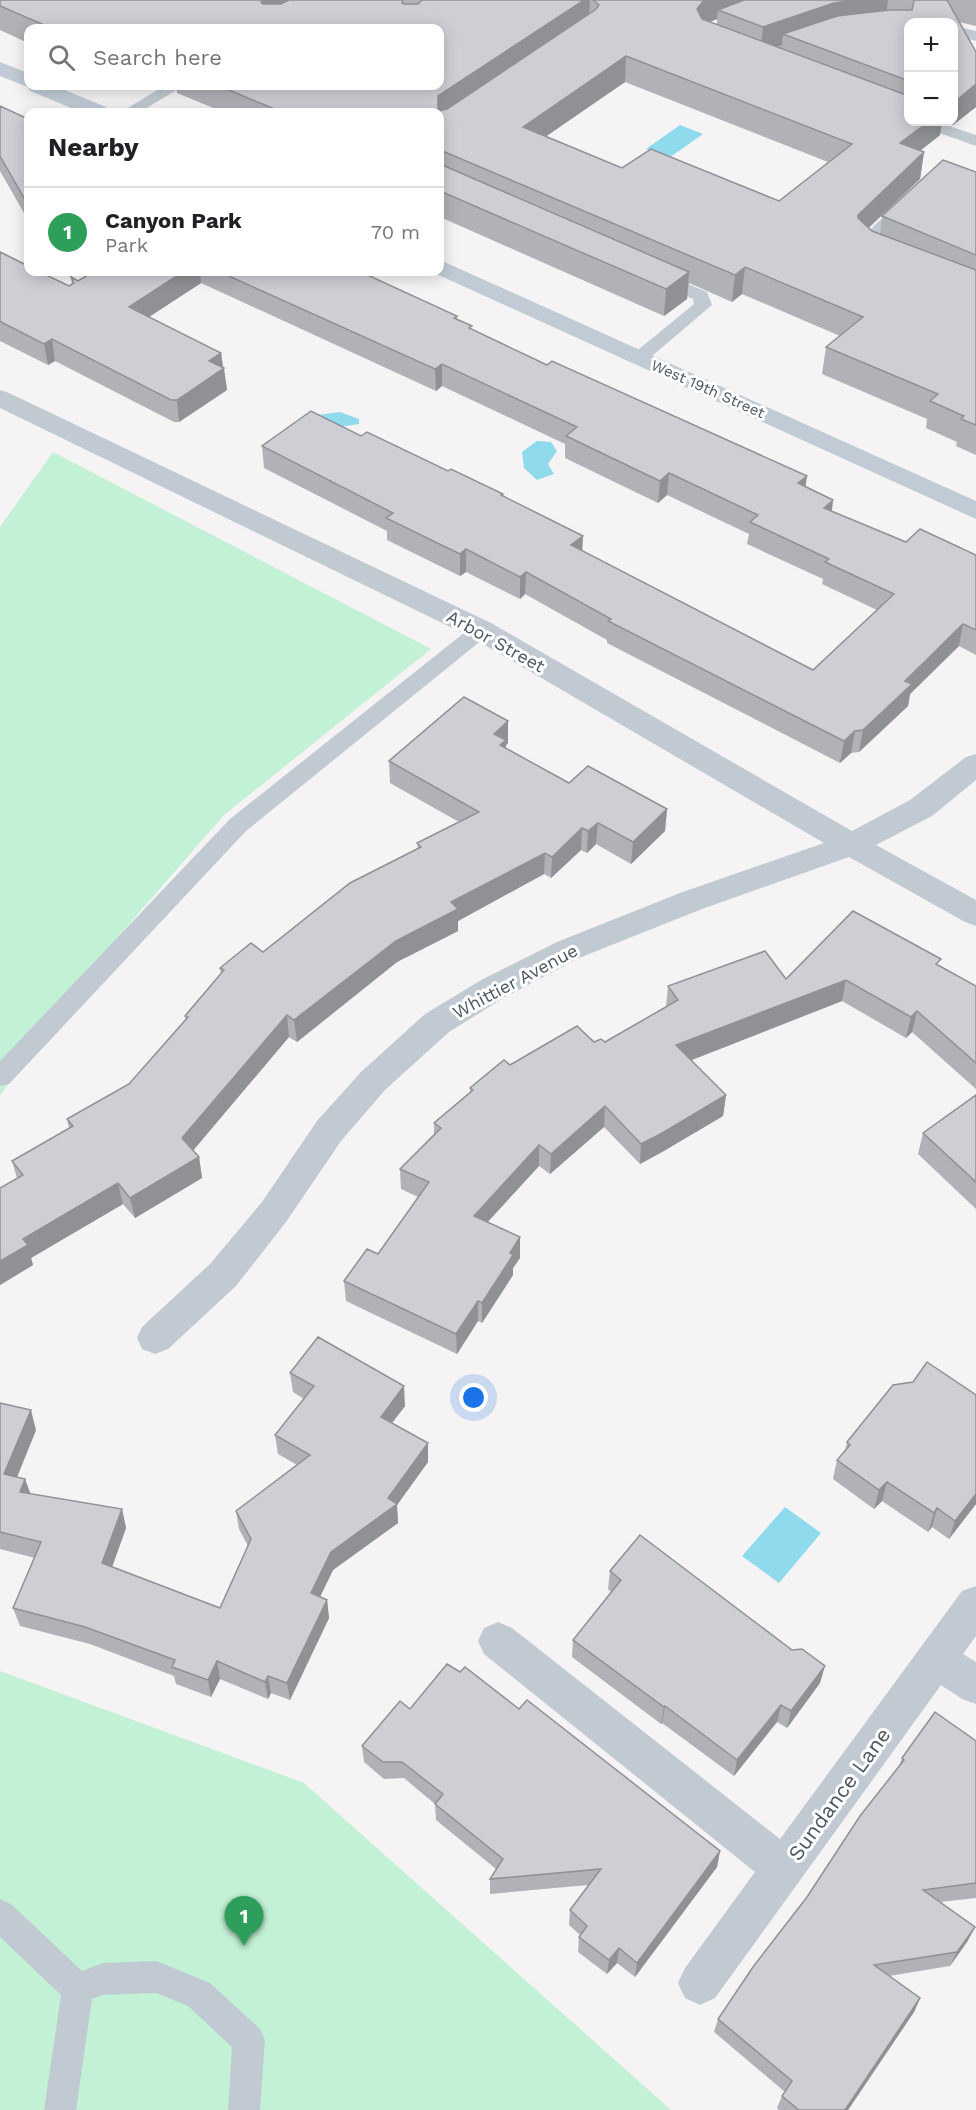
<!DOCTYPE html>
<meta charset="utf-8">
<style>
:root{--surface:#fff;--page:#f2f2f2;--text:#202124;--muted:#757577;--line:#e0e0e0;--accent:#b45309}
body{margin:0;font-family:"Work Sans",sans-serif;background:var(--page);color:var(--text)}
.controls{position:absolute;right:18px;top:18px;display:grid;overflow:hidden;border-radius:12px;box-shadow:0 3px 15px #0003}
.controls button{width:54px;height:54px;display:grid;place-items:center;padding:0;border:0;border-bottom:2px solid var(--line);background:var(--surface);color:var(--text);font:30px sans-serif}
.you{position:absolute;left:474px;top:1398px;width:21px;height:21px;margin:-15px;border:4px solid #fff;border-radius:50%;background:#1a73e8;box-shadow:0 0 0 9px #1a73e833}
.badge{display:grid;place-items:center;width:39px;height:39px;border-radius:50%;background:var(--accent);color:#fff;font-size:20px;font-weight:700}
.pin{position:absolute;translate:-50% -50px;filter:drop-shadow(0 2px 3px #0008)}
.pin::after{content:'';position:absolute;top:32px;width:21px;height:18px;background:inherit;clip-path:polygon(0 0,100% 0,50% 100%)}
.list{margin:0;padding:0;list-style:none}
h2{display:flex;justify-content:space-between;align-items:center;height:78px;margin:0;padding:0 24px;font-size:26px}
h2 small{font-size:20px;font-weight:400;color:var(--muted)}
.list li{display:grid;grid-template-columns:39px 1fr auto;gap:18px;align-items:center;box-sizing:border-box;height:90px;padding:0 24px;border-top:2px solid var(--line)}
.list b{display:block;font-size:22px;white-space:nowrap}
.list p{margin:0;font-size:20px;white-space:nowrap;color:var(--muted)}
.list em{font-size:20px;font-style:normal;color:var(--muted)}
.icon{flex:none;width:33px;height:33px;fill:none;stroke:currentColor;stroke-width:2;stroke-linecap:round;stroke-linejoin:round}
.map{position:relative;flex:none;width:976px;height:2110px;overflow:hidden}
.search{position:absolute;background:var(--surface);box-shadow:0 3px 15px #0003;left:24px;top:24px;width:420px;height:66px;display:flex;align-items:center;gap:15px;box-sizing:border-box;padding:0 21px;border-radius:12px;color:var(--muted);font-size:22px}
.panel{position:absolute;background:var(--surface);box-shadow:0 3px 15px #0003;left:24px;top:108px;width:420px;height:168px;border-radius:12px}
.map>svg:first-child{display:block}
.green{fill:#c3f1d5}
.water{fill:#90daee}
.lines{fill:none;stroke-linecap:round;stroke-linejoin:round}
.lane{fill:#c1cad2;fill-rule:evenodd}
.street{fill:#c1cad2;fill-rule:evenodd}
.secondary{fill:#c1cbd6;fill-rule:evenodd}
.wall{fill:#b0b2b7;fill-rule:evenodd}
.shaded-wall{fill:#909195}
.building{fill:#cdcfd5;stroke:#909195;stroke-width:1.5;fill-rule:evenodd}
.labels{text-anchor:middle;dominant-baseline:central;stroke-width:6;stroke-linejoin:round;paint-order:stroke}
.far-street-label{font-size:15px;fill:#4a5661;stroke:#fff}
.street-label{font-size:18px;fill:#4a5661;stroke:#fff}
.near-street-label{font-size:21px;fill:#4a5661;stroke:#fff}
</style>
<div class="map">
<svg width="976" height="2110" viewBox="0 0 976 2110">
<rect width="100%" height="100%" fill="#f5f3f3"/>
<!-- green -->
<path class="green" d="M53,452L431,649L224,815L68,994L0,1096V527Z
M0,1671L304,1783L671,2110H0Z"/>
<!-- water -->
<path class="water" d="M680,125L703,134L669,158L646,149Z
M340,412L359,419V424L321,430L318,415Z
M537,441L551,442L557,451L548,464L554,474L537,480L524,468L522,452Z
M785,1507L821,1533L779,1583L742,1556Z"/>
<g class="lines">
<!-- lane -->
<path class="lane" d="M954,26L976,31V41L954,35Z
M164,86H183L140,112H121Z
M915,122H937L976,135V146L917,125Z
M905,201L913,206L911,210L875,243L888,254L885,258H873L856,243L899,202Z
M659,272L707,292L712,305L645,362H633L630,358L633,354L694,304L693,299L653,281L650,277L653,273Z
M481,623L488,625L491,630L488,635L246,831L9,1084L0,1086V1061L230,819L474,625Z
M0,1899L11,1904L82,1971L103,1963L156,1961L210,1983L260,2029L265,2040L260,2110H228L232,2047L188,2006L156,1993L103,1995L92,1999L76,2110H44L61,1995L0,1937Z"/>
<!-- street -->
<path class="street" d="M0,390L9,393L491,623L852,831L910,800L966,757L976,754V780L932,816L876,845L976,900V926L965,922L849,857L702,909L579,958L505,997L449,1032L385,1090L341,1141L286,1222L236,1286L168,1349L155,1354L142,1349L137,1338L142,1327L210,1264L262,1202L317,1121L361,1072L425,1014L483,979L557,942L680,893L824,843L471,637L0,408Z
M976,1586V1636L963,1654L976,1662V1704L962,1699L941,1685L715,1998L700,2005L685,1998L678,1983L685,1968L755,1872L484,1654L478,1641L484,1628L498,1622L512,1628L780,1839L962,1591Z"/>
<!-- secondary -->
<path class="secondary" d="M0,62L28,73V86H55L106,107L109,112H81L30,91L28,87L0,76Z
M440,260L976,501V519L432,272H440Z"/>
</g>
<!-- wall -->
<path class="wall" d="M0,0H976V26L959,22L976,52V107L953,125L942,122H954V22H909V122H942L940,135L920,151L924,152L920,179L869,228L872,231L880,234L882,216L976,172V455L956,446L957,442L926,428L927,419L822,374L826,347L840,336L742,294L732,302L689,283L687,299L664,316L440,217V112H223L177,93L176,86H440V28H28V43L0,30ZM717,19V25L710,22ZM625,82L828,162L779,201L622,168L546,136Z
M0,106L28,119V220L0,171Z
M0,251L69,286L72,285L71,277L78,281L93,272H361L457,316V320L472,330L547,365L807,476L805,487L833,500L832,511L906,542L976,555V655L959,646L910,694L908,706L859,752L851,753L840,763L607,643V640L525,594L520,599L466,572L460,576L387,540V531L264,468L262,446L361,436L448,471L503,494V496L582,551L813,670L877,610L822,584L823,579L747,544L749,534L667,495L658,503L565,458V444L442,386L436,391L201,283L149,317L221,353L227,390L179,422H174L55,361L48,365L0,341Z
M508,721V743L506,745V748L569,783L667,809L665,831L631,864L596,844L587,853L581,850L551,878L544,874L458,921V931L397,962L297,1042L289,1037L193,1150L199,1157L202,1178L135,1218L123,1204L31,1258L33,1265L0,1285V1188L17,1178L12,1161L69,1128L67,1119L129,1084L186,1020L185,1016L221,974L220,968L263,952L418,849L417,843L459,822L390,783L389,761Z
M939,965L976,986V1089L912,1032L906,1038L842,1001L691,1060L726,1095L723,1116L662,1152L640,1164L604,1127L550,1174L539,1166L487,1222L520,1237V1258L513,1268V1275L482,1323L478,1321L457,1354L346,1301L344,1281L378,1254L418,1197L401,1189L400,1169L434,1134V1123L470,1093V1088L510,1065L594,1042H605L666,1007L668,986L786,979Z
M976,1095V1209L918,1154L923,1133Z
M290,1373L405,1406L392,1423L428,1462L397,1505L398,1523L333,1570L320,1597L327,1600L329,1618L290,1700L271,1693L268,1699L220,1679L211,1697L176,1684L174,1676L90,1644L20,1626L13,1608L35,1558L0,1549V1403L36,1430L17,1477L25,1479L30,1494L122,1509L126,1528L112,1567L220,1608L248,1546L239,1529L236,1511L297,1465L278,1454L275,1435L304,1399L293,1392Z
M976,1395V1504L949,1539L932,1527L928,1532L882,1501L874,1509L833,1479L837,1460L845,1451L847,1442Z
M610,1571L820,1683L787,1728L777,1722L734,1776L662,1723L661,1724L572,1657L573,1640L611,1592L608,1589Z
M460,1672L519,1709L720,1851L717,1867L635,1977L617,1963L607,1974L578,1952L579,1937L581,1936L569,1925L570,1910L588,1885L490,1894V1879L496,1869L436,1820L435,1804L404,1778L384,1779L364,1762L362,1746Z
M976,1741V1898L940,1902L975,1927L967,1942L950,1966L889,1976L920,1998L914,2012L848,2110H779L777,2108L782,2096L785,2092L714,2032L718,2019L807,1897L899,1766L902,1758Z"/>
<!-- shaded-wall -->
<path class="shaded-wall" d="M264,0H307L263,28L261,2Z
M583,0H590L589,24L440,122L438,112V96Z
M704,0H771L718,10L717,19L704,24L697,9Z
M856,0H888L885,22L783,34L782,45L760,53L763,27L834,3Z
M626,56L625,82L522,153L523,127Z
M976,84V107L953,125L958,99Z
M264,86H307L271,108Z
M928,122H942L940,135L896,170L900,143Z
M924,152L920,179L854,241L858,215Z
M745,267L742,294L732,302L735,275Z
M183,272H200L201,283L132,328L129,307Z
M689,272L687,299L664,316L666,289Z
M52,339L55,361L48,365L44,344Z
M221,353L223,369L224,368L227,390L179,422L177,400L209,361Z
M442,364V386L436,391L435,369Z
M669,473L667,495L658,503L660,481Z
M807,476L804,498L798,483Z
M833,500L830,522L824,508Z
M583,536L582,558L571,545Z
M466,549V572L460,576V554Z
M526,572L525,594L520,599V577Z
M963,624L959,646L910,694L908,706L859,752L863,730L905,681Z
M508,721V743L506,745V763L494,734Z
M855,731L851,753L840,763L844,741Z
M667,809L665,831L631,864L633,842Z
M598,823L596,844L587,853L588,831Z
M582,828L581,850L551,878L552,857Z
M545,853L544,874L458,921V931L397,962L297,1042L294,1020L396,941L451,902Z
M846,980L842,1001L674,1067L676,1045Z
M917,1011L912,1032L906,1038L911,1017Z
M287,1015L289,1037L186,1159L182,1138Z
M726,1095L723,1116L662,1152L640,1164L641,1144Z
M605,1106L604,1127L550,1174L551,1154Z
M539,1145V1166L474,1237V1216Z
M199,1157L202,1178L135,1218L130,1198Z
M118,1183L123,1204L31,1258L33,1265L0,1285V1261L23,1239Z
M520,1237V1258L513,1268V1275L482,1323V1303L510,1253Z
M478,1301V1321L457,1354L456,1334Z
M404,1386L405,1406L382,1436L381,1417Z
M31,1410L36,1430L11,1492L4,1474Z
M428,1443V1462L397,1505L398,1523L333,1570L313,1611L311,1593L331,1552L388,1498Z
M25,1479L32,1498L20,1492Z
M887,1482L882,1501L874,1509L879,1490Z
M976,1494V1504L949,1539L955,1521Z
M937,1508L932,1527L928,1532L934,1513Z
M122,1509L126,1528L107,1581L102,1563Z
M327,1600L329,1618L290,1700L287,1683Z
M217,1661L220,1679L211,1697L208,1680Z
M825,1666L820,1683L787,1728L791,1711Z
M268,1676L271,1693L268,1699L265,1682Z
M781,1705L777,1722L734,1776L737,1760Z
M665,1706L662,1723L661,1724L664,1707Z
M720,1851L717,1867L635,1977L637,1963Z
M975,1927L967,1942L950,1966L957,1952Z
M619,1948L617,1963L607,1974L609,1960Z
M920,1998L914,2012L848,2110H845Z"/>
<!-- building -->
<path class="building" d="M0,0H264L261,2L263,4H281L289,0H403L402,3L404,4H418L422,0H584L438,96V111L447,109L595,10L599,5L593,0H704L697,9L702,19L909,96V122H928L900,143L924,152L858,215V218L872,231L976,270V425L961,419L964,416L930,401L938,394L826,347L863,317L745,267L735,275L440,150V112H282L219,86H264V87L286,88L290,86H440V28H51L0,6ZM626,56L852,144L779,201L651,149L622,168L523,127Z
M744,0H856L834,3L763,27L718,10Z
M914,0H947L976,52V84L958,99L954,97V22H909V81L783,34L837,16L889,10H912Z
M0,106L28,119V202L27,203L0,156Z
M943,160L976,172V255L882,216Z
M440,164L689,272L666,289L440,191Z
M0,252L28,266V272H40L69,286L74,283L71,277L78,281L93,272H183L129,307L221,353L209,361L224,368L177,400H171L52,339L44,344L3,323L0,321Z
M220,272H361L457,316L454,318L472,326L469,328L547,365L552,361L807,476L798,483L833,500L824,508L906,542L920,529L976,555V630L963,624L905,681L912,684L863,730L855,731L844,741L608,621L611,619L526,572L520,577L466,549L460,554L386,518L393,513L262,446L311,411L361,436L367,432L448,471L451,469L503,494L501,495L583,536L571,545L813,670L894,594L825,562L829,559L750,522L758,515L669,473L660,481L566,436L577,427L442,364L435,369Z
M464,697L508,721L494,734L506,740L500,745L569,783L588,766L667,809L633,842L598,823L588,831L582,828L552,857L545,853L451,902L458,909L396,941L294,1020L287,1015L182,1138L199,1157L130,1198L118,1183L23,1239L28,1245L0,1261V1188L23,1175L12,1161L73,1126L67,1119L129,1084L188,1017L185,1016L224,970L220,968L251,943L263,952L350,883L421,847L417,843L479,812L389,761Z
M853,911L941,959L936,964L976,986V1063L917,1011L911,1017L846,980L676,1045L726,1095L664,1132L641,1144L605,1106L551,1154L539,1145L474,1216L520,1237L510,1253L513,1255L482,1303L478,1301L456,1334L344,1281L367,1249L378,1254L429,1182L400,1169L441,1128L434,1123L473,1090L470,1088L504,1060L510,1065L577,1026L594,1042L601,1039L605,1042L678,1000L668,986L765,951L786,979Z
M976,1095V1182L923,1133Z
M318,1337L404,1386L381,1417L428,1443L388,1498L397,1504L331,1552L311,1593L327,1600L287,1683L268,1676L265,1682L217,1661L208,1680L172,1667L175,1660L85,1627L13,1608L41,1542L0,1532V1403L31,1410L4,1474L25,1479L20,1492L122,1509L102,1563L220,1608L251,1539L236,1511L310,1455L275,1435L314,1386L290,1373Z
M927,1362L976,1395V1494L955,1521L937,1508L934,1513L887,1482L879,1490L837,1460L850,1445L847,1442L893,1385L913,1382Z
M640,1535L792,1650L802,1649L825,1666L791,1711L781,1705L737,1760L665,1706L664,1707L573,1640L621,1580L610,1571Z
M447,1664L460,1672L465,1667L519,1709L527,1700L720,1851L637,1963L619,1948L609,1960L579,1937L587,1926L570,1910L601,1869L490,1879L503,1859L435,1804L443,1794L402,1762H383L362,1746L400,1701L410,1709Z
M935,1712L976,1741V1883L923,1890L975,1927L957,1952L874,1965L920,1998L845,2110H799L782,2096L792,2081L718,2019L753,1967L807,1897L860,1816L904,1760L902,1758Z"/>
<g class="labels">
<!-- far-street labels -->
<g class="far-street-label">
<text transform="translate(708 389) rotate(24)">West 19th Street</text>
</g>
<!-- street labels -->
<g class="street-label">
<text transform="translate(496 641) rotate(29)">Arbor Street</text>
<text transform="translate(515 981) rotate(-28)">Whittier Avenue</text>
</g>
<!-- near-street labels -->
<g class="near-street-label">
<text transform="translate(839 1794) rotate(-54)">Sundance Lane</text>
</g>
</g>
</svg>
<div class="controls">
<button>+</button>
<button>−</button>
</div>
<div class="you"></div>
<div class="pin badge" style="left:244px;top:1946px;background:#2e9e5b">1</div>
<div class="search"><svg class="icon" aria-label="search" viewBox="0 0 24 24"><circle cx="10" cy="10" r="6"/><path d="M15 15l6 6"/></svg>Search here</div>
<section class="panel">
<h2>Nearby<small></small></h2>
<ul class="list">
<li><span class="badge" style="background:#2e9e5b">1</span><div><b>Canyon Park</b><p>Park</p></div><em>70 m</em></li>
</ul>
</section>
</div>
